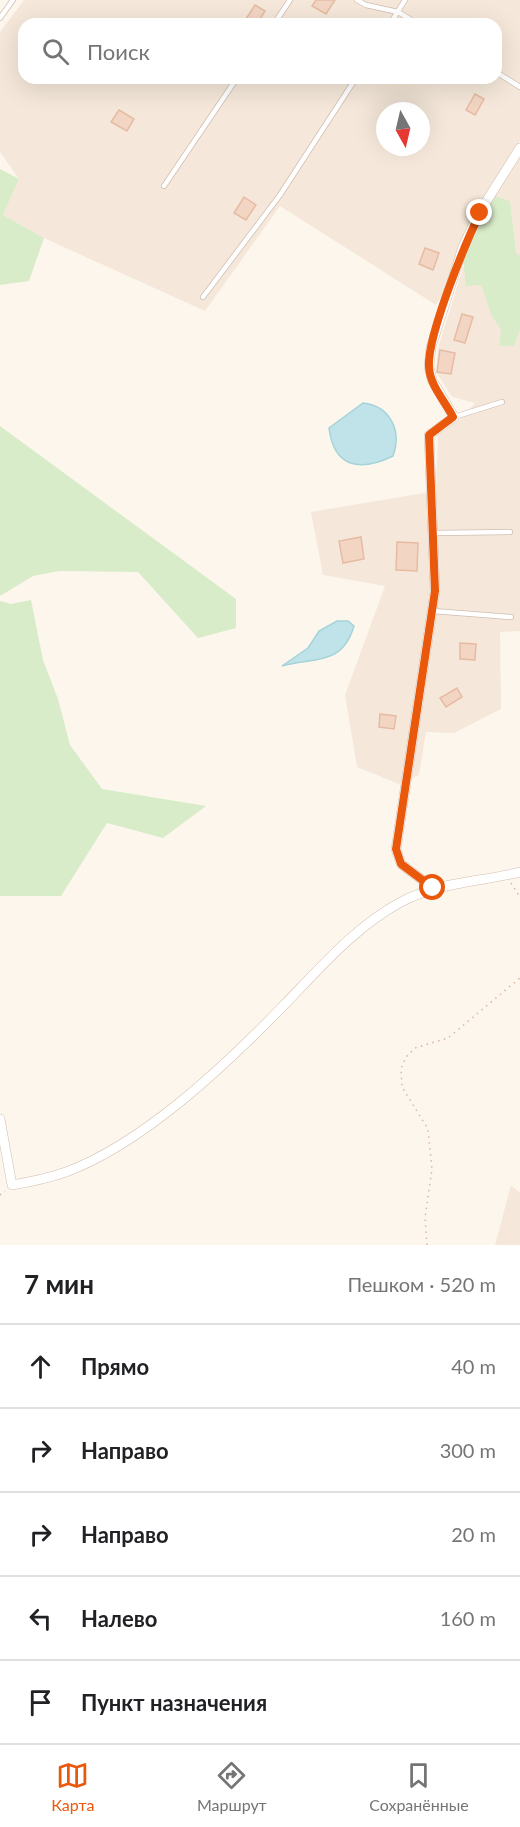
<!DOCTYPE html>
<html lang="ru">
<meta charset="utf-8">
<style>
:root{--surface:#fff;--page:#f2f2f2;--text:#202124;--muted:#757577;--line:#e0e0e0;--accent:#ea580c}
body{margin:0;font-family:Lato,sans-serif;background:var(--page);color:var(--text)}
.compass{position:absolute;left:376px;top:102px;width:54px;height:54px;border-radius:50%;background:var(--surface);box-shadow:0 6px 24px #0002;rotate:172deg}
.stop{position:absolute;width:18px;height:18px;margin:-14px;border:4px solid #ea580c;border-radius:50%;background:#fff}
.stop.end{background:#ea580c;border-color:#fff;box-shadow:0 2px 6px #0008}
.list{margin:0;padding:0;list-style:none}
h2{display:flex;justify-content:space-between;align-items:center;height:78px;margin:0;padding:0 24px;font-size:26px}
h2 small{font-size:20px;font-weight:400;color:var(--muted)}
.list li{display:grid;grid-template-columns:39px 1fr auto;gap:18px;align-items:center;box-sizing:border-box;height:84px;padding:0 24px;border-top:2px solid var(--line)}
.list b{display:block;font-size:22px;white-space:nowrap}
.list em{font-size:20px;font-style:normal;color:var(--muted)}
.icon{flex:none;width:33px;height:33px;fill:none;stroke:currentColor;stroke-width:2;stroke-linecap:round;stroke-linejoin:round}
.map{position:relative;flex:none;width:520px;height:1245px;overflow:hidden}
.search{position:absolute;background:var(--surface);box-shadow:0 6px 24px #0002;left:18px;right:18px;top:18px;height:66px;display:flex;align-items:center;gap:15px;box-sizing:border-box;padding:0 21px;border-radius:18px;color:var(--muted);font-size:22px}
.sheet{height:498px;background:var(--surface)}
nav{display:flex;justify-content:space-around;align-items:center;box-sizing:border-box;height:84px;border-top:2px solid var(--line);background:var(--surface);font-size:16px;color:var(--muted)}
nav a{display:grid;justify-items:center;gap:3px}
nav .on{color:var(--accent)}
.map>svg:first-child{display:block}
.residential{fill:#f5e8da;fill-rule:evenodd}
.green{fill:#d8ecc9}
.water{fill:#bfe3e8;stroke:#a5d3da;stroke-width:1.5}
.building{fill:#f3d5c3;stroke:#e6bba3;stroke-width:1.5}
.lines{fill:none;stroke-linecap:round;stroke-linejoin:round}
.lane-casing{stroke:#d1beb0;stroke-width:6}
.street-casing{stroke:#d1beb0;stroke-width:10}
.path{stroke:#d9b8a5;stroke-width:1.5;stroke-dasharray:1.5 4.5;stroke-linecap:butt}
.lane{stroke:#fff;stroke-width:4.5}
.street{stroke:#fff;stroke-width:9}
.route{stroke:#ea580c;stroke-width:8}
</style>
<div class="map">
<svg width="520" height="1245" viewBox="0 0 520 1245">
<rect width="100%" height="100%" fill="#fdf6ec"/>
<!-- residential -->
<path class="residential" d="M24,0H520V141L488,190L458,249L447,288L436,305L280,206L205,311L44,238L3,215L19,179L0,152V32ZM24,24H496V78H24ZM385,111H421V147H385Z
M520,155V631L500,632L501,709L454,733L426,732L419,775L399,784L357,767L345,695L385,586L323,575L311,512L436,491L438,433L463,417L475,403L452,397L436,372L438,348L463,268L494,196Z
M511,1185L520,1193V1245H495Z"/>
<!-- green -->
<path class="green" d="M0,169L19,179L3,215L44,238L29,281L0,285Z
M494,196L510,201L516,253L520,256V330L514,346H499L501,330L492,316L481,285L466,286L463,259Z
M0,426L236,599V628L198,638L138,572L59,571L33,576L0,596Z
M31,600L43,660L58,699L70,745L102,789L206,806L163,838L107,823L61,896H0V601L11,604Z"/>
<!-- water -->
<path class="water" d="M363,403C391,406 402,432 393,456C360,472 334,468 329,428Z
M337,621H348L354,626C342,666 315,657 282,666L308,648L319,631Z"/>
<!-- building -->
<path class="building" d="M316,0H335L326,14L312,6Z
M255,5L265,11L257,24L246,19Z
M475,94L484,99L475,115L466,110Z
M119,110L134,119L127,131L111,122Z
M244,197L256,205L246,220L234,213Z
M425,248L439,253L433,270L419,264Z
M462,314L473,317L465,343L454,340Z
M440,350L455,353L451,374L437,372Z
M361,537L364,559L343,563L339,541Z
M397,542L418,543L417,571L396,570Z
M460,643L476,644L475,660L460,659Z
M457,688L462,697L446,707L440,698Z
M380,714L396,716L394,729L379,727Z"/>
<g class="lines">
<defs>
<path id="lane" d="M357,0L366,5L398,12L418,24
M0,18L13,0
M274,24L290,0
M390,24L405,0
M496,72L520,87
M164,186L237,78
M203,297L280,195L356,78
M454,417L502,402
M434,533L510,532
M433,611L511,617"/>
<path id="street" d="M433,888L401,864L396,849L435,591L429,435L454,417L432,380L429,366L431,347L463,247L479,213L520,148
M0,1119L12,1185C30,1182 49,1178 66,1172C144,1143 227,1064 285,1004C321,967 356,926 401,902C438,882 480,882 520,872"/>
</defs>
<!-- lane casing -->
<use href="#lane" class="lane-casing"/>
<!-- street casing -->
<use href="#street" class="street-casing"/>
<!-- path -->
<path class="path" d="M511,883L520,897
M0,1195L5,1191
M427,1245L425,1218L432,1169L428,1129L402,1087L401,1069L406,1057L415,1048L448,1038L520,978"/>
<!-- lane -->
<use href="#lane" class="lane"/>
<!-- street -->
<use href="#street" class="street"/>
</g>
<g class="lines">
<!-- route -->
<path class="route" d="M433,888L401,864L396,849L435,591L429,435L453,417C445,401 430,386 429,367C427,336 465,244 480,213"/>
</g>
</svg>
<svg class="compass" viewBox="-18 -18 36 36"><path d="M0-13l5 13h-10z" fill="#e53935"/><path d="M0 13l5-13h-10z" fill="#757577"/></svg>
<div class="stop" style="left:433px;top:888px"></div>
<div class="stop end" style="left:480px;top:213px"></div>
<div class="search"><svg class="icon" aria-label="search" viewBox="0 0 24 24"><circle cx="10" cy="10" r="6"/><path d="M15 15l6 6"/></svg>Поиск</div>
</div>
<section class="sheet">
<h2>7 мин<small>Пешком · 520 m</small></h2>
<ul class="list">
<li><svg class="icon" aria-label="ahead" viewBox="0 0 24 24"><path d="M12 20V5M6 11l6-6 6 6"/></svg><div><b>Прямо</b></div><em>40 m</em></li>
<li><svg class="icon" aria-label="right" viewBox="0 0 24 24"><path d="M7 20v-9h11M14 6l5 5-5 5"/></svg><div><b>Направо</b></div><em>300 m</em></li>
<li><svg class="icon" aria-label="right" viewBox="0 0 24 24"><path d="M7 20v-9h11M14 6l5 5-5 5"/></svg><div><b>Направо</b></div><em>20 m</em></li>
<li><svg class="icon" aria-label="left" viewBox="0 0 24 24"><path d="M17 20v-9H6M10 6l-5 5 5 5"/></svg><div><b>Налево</b></div><em>160 m</em></li>
<li><svg class="icon" aria-label="arrive" viewBox="0 0 24 24"><path d="M6 21V4h12l-3 4 3 4H6"/></svg><div><b>Пункт назначения</b></div></li>
</ul>
</section>
<nav>
<a class="on"><svg class="icon" aria-label="map" viewBox="0 0 24 24"><path d="M3 6l6-2 6 2 6-2v14l-6 2-6-2-6 2zM9 4v14M15 6v14"/></svg>Карта</a>
<a><svg class="icon" aria-label="directions" viewBox="0 0 24 24"><path d="M12 3l9 9-9 9-9-9zM9 14v-3h6M13 9l2 2-2 2"/></svg>Маршрут</a>
<a><svg class="icon" aria-label="saved" viewBox="0 0 24 24"><path d="M7 4h10v16l-5-4-5 4z"/></svg>Сохранённые</a>
</nav>
